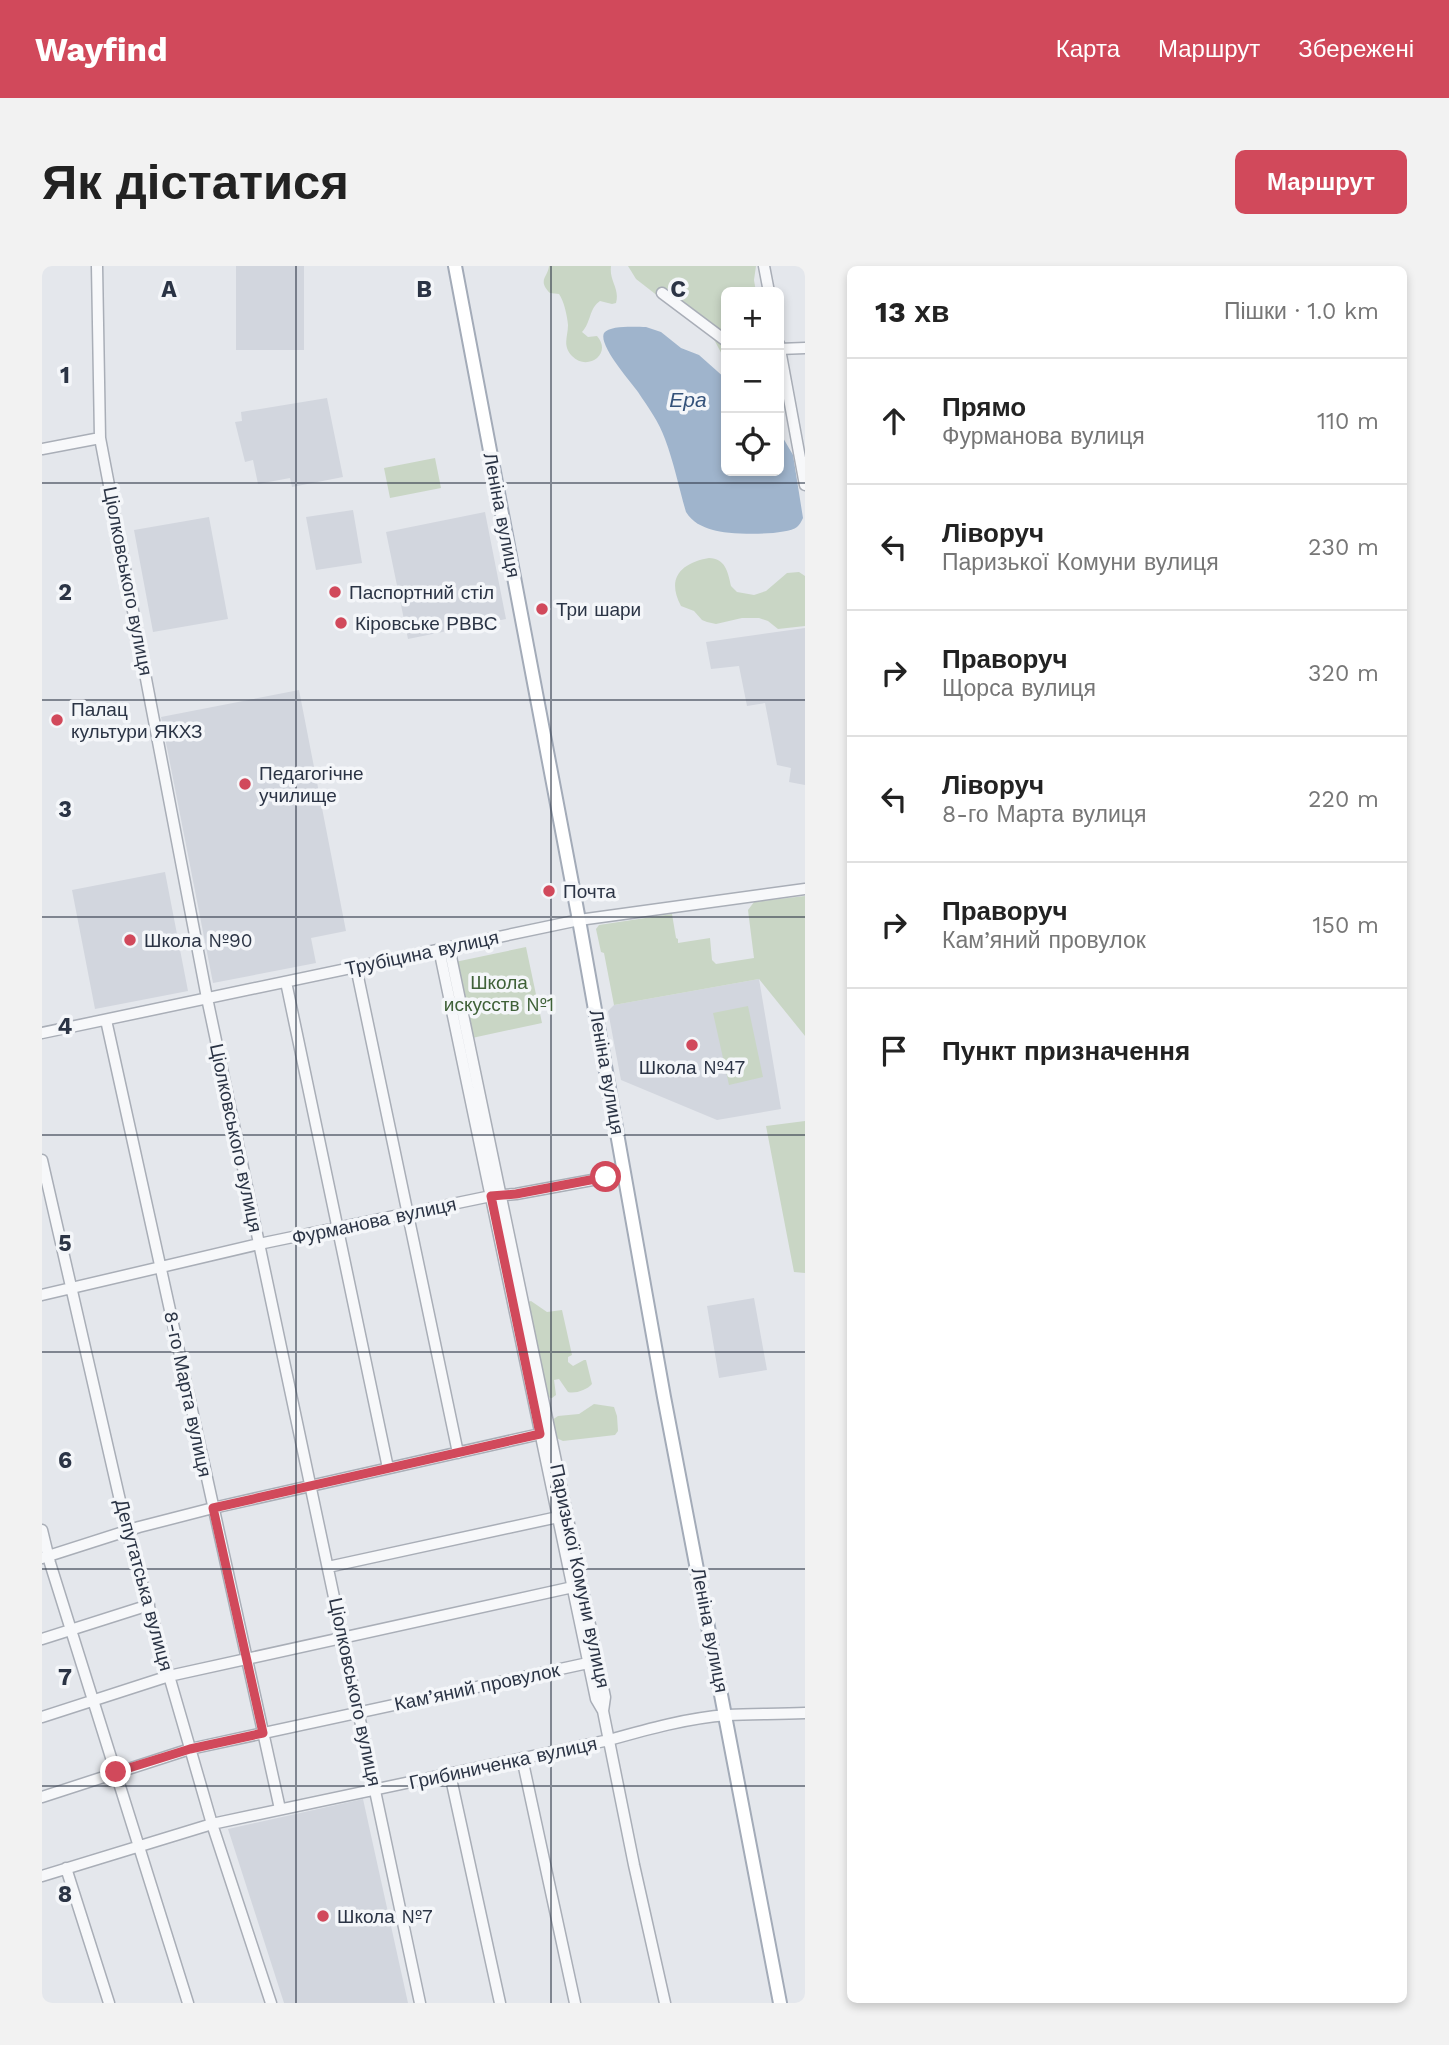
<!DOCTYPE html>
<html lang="uk">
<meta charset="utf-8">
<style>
:root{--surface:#fff;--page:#f2f2f2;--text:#222;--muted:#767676;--line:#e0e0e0;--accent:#d1495b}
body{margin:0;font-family:"Work Sans",sans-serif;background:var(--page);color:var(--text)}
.controls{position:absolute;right:21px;top:21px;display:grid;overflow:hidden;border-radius:10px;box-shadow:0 4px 10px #0003}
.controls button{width:63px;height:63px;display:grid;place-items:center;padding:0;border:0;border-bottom:2px solid var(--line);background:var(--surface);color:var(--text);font:35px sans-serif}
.stop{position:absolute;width:21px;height:21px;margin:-16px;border:5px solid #d1495b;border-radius:50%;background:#fff}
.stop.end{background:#d1495b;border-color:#fff;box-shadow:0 2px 7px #0008}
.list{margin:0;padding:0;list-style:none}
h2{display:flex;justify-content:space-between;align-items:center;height:91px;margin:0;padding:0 28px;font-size:30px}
h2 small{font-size:23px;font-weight:400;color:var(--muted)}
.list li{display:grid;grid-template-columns:46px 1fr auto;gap:21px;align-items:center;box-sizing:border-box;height:126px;padding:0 28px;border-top:2px solid var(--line)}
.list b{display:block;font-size:26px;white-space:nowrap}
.list p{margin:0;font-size:23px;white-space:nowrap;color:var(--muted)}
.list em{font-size:23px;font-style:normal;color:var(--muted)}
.icon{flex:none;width:38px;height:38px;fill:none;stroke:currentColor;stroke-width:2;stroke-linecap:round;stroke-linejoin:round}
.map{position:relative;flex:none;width:763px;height:1737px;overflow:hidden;border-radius:10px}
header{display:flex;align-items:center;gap:42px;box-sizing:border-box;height:98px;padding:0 35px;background:var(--accent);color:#fff}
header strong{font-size:33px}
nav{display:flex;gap:38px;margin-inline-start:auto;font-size:24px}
.intro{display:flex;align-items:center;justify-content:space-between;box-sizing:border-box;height:168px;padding:0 42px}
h1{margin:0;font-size:49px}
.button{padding:18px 32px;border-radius:10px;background:var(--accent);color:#fff;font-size:24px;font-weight:700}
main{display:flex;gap:42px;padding:0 42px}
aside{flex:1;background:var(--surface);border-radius:10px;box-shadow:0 4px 10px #0003}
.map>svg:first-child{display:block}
.built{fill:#d2d6de}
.green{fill:#c9d6c5}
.water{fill:#9fb4cc}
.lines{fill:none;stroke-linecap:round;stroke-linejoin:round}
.minor-casing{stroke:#a9aeb7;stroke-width:13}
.major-casing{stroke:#a3abb8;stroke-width:16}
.minor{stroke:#f7f8fa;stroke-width:10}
.major{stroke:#fff;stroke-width:12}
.route{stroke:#d1495b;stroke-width:9}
.grid{fill:none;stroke:#2b3445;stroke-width:2;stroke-opacity:0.55}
.poi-dot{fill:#d1495b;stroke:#f4f6f9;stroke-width:2.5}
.labels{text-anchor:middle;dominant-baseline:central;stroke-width:7;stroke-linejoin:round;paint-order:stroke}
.street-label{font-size:19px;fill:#2b3445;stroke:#f4f6f9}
.poi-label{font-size:19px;fill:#2b3445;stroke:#f4f6f9;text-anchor:start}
.park-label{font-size:19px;fill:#3f6138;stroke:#f4f6f9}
.water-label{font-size:21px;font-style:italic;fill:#34527a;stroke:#f4f6f9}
.grid-label{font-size:23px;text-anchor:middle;font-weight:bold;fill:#2b3445;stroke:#f4f6f9;stroke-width:7;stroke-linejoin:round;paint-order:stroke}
</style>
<header>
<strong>Wayfind</strong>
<nav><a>Карта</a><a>Маршрут</a><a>Збережені</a></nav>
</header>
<div class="intro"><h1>Як дістатися</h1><a class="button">Маршрут</a></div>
<main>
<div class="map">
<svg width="763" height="1737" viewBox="0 0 763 1737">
<rect width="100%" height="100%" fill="#e4e7ec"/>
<!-- built -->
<path class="built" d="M194,0H262V84H194Z
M285,132L301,211L250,221L248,212L216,218L211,194L203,196L193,156L200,155L199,146Z
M311,244L320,297L274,304L264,251Z
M443,246L464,353L366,373L344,266Z
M167,251L186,353L111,366L92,264Z
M763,362V519L747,516L749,502L735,499L723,437L705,440L697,400L669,403L664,376Z
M257,424L304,665L269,672L274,697L171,717L119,451Z
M123,606L146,725L53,743L30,624Z
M717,713L739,843L675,854L579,814L566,745L572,739Z
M712,1032L725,1104L677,1112L665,1040Z
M321,1533L366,1737H242L186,1563Z"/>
<!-- green -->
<path class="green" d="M507,0H569C567,15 578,22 574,37L570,38L558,35C547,42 549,57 540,66L546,71L555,70C571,88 545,106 530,90C520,79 526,71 526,59C525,49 522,35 517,28L508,27C495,14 506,11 507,0Z
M586,0H714L712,14L714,26H684V96L667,64L655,51L630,41L594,13Z
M393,192L399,222L348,232L342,202Z
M667,292C683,292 686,306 689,320L695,326L712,329L724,325L745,307L757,306L763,310V360L736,363L726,355L717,352H700L674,358L665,356L660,354L652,345L639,340C624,312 639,297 667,292Z
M763,630V770L717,713L572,739L562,687L559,686L554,663L557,659L630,648L634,672L636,673V677L668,672L670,694L674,698L712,692L706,644L712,636Z
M484,681L500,757L430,772L413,696Z
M706,740L721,811L687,819L671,747Z
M763,855V1007L752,1006L724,860Z
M489,1035L505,1046L520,1044L530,1089L526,1091V1096L531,1100L542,1094H544L550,1118C545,1124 533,1128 526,1126L517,1113L512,1114L514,1129L510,1132L504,1131L483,1037Z
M552,1138L572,1141L575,1150L576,1165L573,1169L521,1175L510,1170V1154L516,1150L537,1148Z"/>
<!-- water -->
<path class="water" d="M604,61L619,66L639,82L657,89L684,113V205H737V165L751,189L761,252C759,256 758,258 755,261C743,270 686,269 671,264C660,261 650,256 644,246C637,222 632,197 623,173C617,156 606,141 596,126C588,115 556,79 562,67C568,59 594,61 604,61Z"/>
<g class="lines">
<defs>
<path id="minor" d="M55,0L58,172L165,732L378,1737
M722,0L727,26
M620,27L684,75
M737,78L763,219
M737,83L763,82
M0,183L58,172
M407,681L563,1431L561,1445
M397,683L554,1433L561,1445L592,1599L623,1737
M314,701L416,1187
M244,716L346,1202
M64,754L238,1543
M0,767L537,654L763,623
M0,894L85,1265L170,1558L229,1737
M0,1029L217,978L449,930L474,928L583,908
M0,1264L8,1297L146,1737
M0,1292L97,1261L171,1242L498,1168
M286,1301L516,1251
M0,1373L107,1339
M0,1451L127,1410L531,1321
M480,1492L533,1737
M408,1508L458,1737
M0,1531L148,1483L546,1397
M24,1602L67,1737
M0,1610L170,1558L567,1474C606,1463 645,1452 686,1449C711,1448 737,1448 763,1447"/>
<path id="major" d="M413,0L537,654L622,1131L738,1737"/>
</defs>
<!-- minor casing -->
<use href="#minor" class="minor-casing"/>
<!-- major casing -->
<use href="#major" class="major-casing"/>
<!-- minor -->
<use href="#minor" class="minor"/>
<!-- major -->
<use href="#major" class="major"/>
</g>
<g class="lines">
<!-- route -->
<path class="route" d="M74,1506L148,1483L221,1467L171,1242L498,1168L449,930L474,928L564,911"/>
</g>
<!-- grid -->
<path class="grid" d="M254,0V1737M509,0V1737M0,217H763M0,434H763M0,651H763M0,869H763M0,1086H763M0,1303H763M0,1520H763"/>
<!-- markers -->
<g class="poi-dot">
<circle cx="293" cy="326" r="7"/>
<circle cx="500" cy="343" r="7"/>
<circle cx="299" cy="357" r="7"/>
<circle cx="15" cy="454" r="7"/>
<circle cx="203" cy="518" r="7"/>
<circle cx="507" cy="625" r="7"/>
<circle cx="88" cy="674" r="7"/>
<circle cx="650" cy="779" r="7"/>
<circle cx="281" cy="1650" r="7"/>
</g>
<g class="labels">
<!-- street labels -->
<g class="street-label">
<text transform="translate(460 249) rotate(79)">Леніна вулиця</text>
<text transform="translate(86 315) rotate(79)">Ціолковського вулиця</text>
<text transform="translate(380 687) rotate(-12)">Трубіцина вулиця</text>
<text transform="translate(565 806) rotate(80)">Леніна вулиця</text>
<text transform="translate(194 872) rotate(78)">Ціолковського вулиця</text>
<text transform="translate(332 955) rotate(-12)">Фурманова вулиця</text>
<text transform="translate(146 1128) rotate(78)">8-го Марта вулиця</text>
<text transform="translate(538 1310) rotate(78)">Паризької Комуни вулиця</text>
<text transform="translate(102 1319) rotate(75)">Депутатська вулиця</text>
<text transform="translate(668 1364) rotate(79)">Леніна вулиця</text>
<text transform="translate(435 1421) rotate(-12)">Кам’яний провулок</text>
<text transform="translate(313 1426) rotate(78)">Ціолковського вулиця</text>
<text transform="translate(461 1497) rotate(-12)">Грибиниченка вулиця</text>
</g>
<!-- poi labels -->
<g class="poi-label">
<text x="307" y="326">Паспортний стіл</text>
<text x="514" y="343">Три шари</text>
<text x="313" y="357">Кіровське РВВС</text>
<text x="29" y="443">Палац<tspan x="29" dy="22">культури ЯКХЗ</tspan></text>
<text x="217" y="507">Педагогічне<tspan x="217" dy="22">училище</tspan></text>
<text x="521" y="625">Почта</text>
<text x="102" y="674">Школа №90</text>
<text x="650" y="801" text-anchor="middle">Школа №47</text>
<text x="295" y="1650">Школа №7</text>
</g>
<!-- park labels -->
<g class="park-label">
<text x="457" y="716">Школа<tspan x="457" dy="22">искусств №1</tspan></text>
</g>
<!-- water labels -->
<g class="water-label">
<text x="646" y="133">Ера</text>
</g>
</g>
<g class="grid-label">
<text x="127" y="31">A</text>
<text x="382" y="31">B</text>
<text x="636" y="31">C</text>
<text x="23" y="117">1</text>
<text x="23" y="334">2</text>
<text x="23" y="551">3</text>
<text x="23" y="768">4</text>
<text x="23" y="985">5</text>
<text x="23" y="1202">6</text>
<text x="23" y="1419">7</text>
<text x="23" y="1636">8</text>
</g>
</svg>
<div class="controls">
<button>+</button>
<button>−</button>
<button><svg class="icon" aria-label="locate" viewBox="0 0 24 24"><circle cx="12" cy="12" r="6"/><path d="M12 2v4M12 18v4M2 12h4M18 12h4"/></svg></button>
</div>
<div class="stop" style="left:564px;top:911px"></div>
<div class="stop end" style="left:74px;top:1506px"></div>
</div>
<aside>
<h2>13 хв<small>Пішки · 1.0 km</small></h2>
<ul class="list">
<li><svg class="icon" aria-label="ahead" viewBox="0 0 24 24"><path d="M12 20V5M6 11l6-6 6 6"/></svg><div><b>Прямо</b><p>Фурманова вулиця</p></div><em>110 m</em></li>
<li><svg class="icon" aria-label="left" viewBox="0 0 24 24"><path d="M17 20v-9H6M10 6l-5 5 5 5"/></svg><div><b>Ліворуч</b><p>Паризької Комуни вулиця</p></div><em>230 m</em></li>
<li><svg class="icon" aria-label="right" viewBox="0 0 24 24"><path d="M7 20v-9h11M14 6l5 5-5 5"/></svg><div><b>Праворуч</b><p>Щорса вулиця</p></div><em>320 m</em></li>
<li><svg class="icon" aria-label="left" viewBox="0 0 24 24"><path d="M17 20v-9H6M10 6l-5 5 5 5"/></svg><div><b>Ліворуч</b><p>8-го Марта вулиця</p></div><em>220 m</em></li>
<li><svg class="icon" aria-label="right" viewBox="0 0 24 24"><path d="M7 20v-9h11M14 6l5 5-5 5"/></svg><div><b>Праворуч</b><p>Кам’яний провулок</p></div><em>150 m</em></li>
<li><svg class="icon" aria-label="arrive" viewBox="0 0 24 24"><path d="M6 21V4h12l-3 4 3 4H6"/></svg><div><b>Пункт призначення</b></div></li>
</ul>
</aside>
</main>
